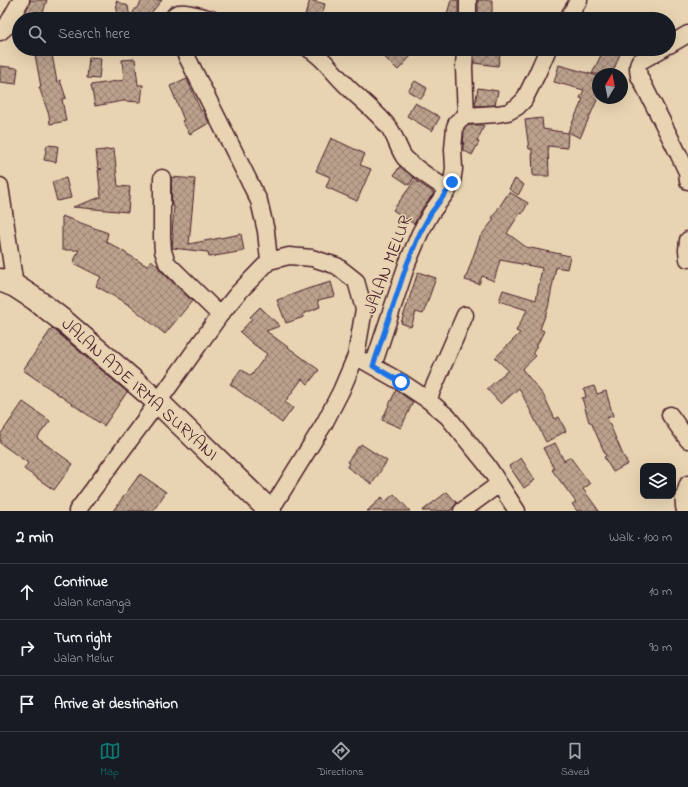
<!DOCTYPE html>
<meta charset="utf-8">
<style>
:root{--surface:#171b24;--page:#242831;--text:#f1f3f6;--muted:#9ea1a6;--line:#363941;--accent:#0f766e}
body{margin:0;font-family:"Indie Flower",sans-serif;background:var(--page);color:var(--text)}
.controls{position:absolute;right:12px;bottom:12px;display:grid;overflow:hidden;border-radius:8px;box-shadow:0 4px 16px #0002}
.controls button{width:36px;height:36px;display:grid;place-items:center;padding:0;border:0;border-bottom:1px solid var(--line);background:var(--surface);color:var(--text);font:20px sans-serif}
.compass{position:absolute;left:592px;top:68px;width:36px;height:36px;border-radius:50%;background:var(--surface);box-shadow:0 4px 16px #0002;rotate:10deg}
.stop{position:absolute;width:12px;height:12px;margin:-9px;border:3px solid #1a73e8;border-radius:50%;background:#fff}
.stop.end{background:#1a73e8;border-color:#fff;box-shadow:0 1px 4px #0008}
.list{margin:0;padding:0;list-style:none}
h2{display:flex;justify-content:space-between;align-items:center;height:52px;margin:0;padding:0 16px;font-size:17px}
h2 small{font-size:13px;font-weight:400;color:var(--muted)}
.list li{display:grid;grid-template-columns:26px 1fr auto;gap:12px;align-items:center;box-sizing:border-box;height:56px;padding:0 16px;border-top:1px solid var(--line)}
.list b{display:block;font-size:15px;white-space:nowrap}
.list p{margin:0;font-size:13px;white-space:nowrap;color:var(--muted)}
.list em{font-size:13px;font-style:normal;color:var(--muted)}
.icon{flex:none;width:22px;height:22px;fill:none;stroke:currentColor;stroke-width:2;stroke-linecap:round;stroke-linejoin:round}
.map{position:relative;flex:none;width:688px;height:511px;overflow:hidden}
.search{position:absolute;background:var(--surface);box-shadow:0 4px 16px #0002;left:12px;right:12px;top:12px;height:44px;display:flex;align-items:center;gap:10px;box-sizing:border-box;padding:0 14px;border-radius:22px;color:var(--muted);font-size:15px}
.sheet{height:220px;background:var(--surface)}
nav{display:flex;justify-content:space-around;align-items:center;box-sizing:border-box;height:56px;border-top:1px solid var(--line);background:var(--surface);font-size:11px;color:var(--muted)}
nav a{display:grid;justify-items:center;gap:2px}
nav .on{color:var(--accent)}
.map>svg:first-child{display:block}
.building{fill:url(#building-cross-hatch);stroke:#4a1f2b}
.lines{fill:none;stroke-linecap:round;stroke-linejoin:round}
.street-casing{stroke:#4a1f2b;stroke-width:19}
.highway-casing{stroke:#4a1f2b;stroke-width:25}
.street{stroke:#e8d4b2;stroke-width:16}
.highway{stroke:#e8d4b2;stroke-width:22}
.route{stroke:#1a73e8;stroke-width:5}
.labels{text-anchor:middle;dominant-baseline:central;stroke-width:3;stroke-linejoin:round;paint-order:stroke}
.street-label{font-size:18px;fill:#4a1f2b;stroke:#e8d4b2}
</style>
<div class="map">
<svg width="688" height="511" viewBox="0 0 688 511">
<defs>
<pattern id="building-cross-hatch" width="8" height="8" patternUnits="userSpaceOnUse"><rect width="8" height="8" fill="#bba28d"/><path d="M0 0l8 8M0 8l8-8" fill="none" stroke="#9a8373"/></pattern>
</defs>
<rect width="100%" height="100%" fill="#e8d4b2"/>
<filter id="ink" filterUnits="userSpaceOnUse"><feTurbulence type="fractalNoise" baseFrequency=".025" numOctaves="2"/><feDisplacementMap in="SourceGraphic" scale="8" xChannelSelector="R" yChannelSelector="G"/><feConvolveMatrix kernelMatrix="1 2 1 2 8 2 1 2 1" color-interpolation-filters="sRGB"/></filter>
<g filter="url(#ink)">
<!-- building -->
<path class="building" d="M30,0H47L41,19H28L26,10L29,5Z
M143,0H162L146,19H137L133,12Z
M310,0L325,4L321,19H318L305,15Z
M451,0H458V17L447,14Z
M478,0H492V19H478Z
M116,1L128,6L130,19H118Z
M34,49H51L57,82L60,80L66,98L62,99L66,121L50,124L49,115L39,87H41Z
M376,49H404L411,56L398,70Z
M474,49H501L498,66L474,63Z
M604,49H622L612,74H592Z
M89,57L101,58L99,79L87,78Z
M135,59L138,85H143L141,102L123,101L95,106L91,85L124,80L122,60Z
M559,65L598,76V98L580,138L568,132L583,99L580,98L584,90L554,82Z
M0,66L18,68L16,84L0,82Z
M187,79L201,111L203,110L209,123L190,134L182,121L184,120L170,86Z
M415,81L427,88L425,93L421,99L408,91Z
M478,88L498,91L495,105L479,106L475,105Z
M415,103L440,117L432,131L407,116Z
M542,118L543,129L568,133L567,148L548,146L549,176H533L532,149H529L525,120Z
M469,125H481L484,126L477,141L479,142L472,155L463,150L464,130L466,127Z
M331,138L365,154L360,165L371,169L357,201L326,187L330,177L316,171Z
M47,145L58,146L56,162L44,160Z
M114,149L118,186L130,187L128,212L73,207L101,197L98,170L102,169L98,168L96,151Z
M400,166L414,178L409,185L394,175Z
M171,177L195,179L189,244L241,234L244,251L209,257L208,252L172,248L173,234H172L174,206H172Z
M66,178L71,198L57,201L52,182Z
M515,179L524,185L518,195L509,189Z
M415,180L434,193L423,207L414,224L393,210Z
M509,192L528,203L522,214L520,213L507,233L526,247L570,256L567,269L556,267L548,308L540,329L544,331L533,353L536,356L522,369L544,396L555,419L559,417L566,431L546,442L519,388L501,404L487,389L508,370L495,358L520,333L516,331L527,310L499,301L503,290L536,300L542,268L500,260L494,281L482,276L479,284L465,280L480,237L494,219L492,218Z
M62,216L108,233L106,241L147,266L151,260L158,266L160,270L192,301L165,334L129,305L96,286L101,277L73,263L79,250H62Z
M418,272L436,278L423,314L416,312L411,327L401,323Z
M331,282L335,296L318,300L320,307L303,314L304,317L286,323L277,300L310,288Z
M260,307L280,326L266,331L319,370L308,384L302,379L285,402L293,408L282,423L230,384L241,369L251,376L267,354L252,343L240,332L252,319L250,317Z
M52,328L127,392L104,426L23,370Z
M594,386L597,394L606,391L613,416L607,418L623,455L628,464L613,472L604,457L606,456L591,422H589L582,398L586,397L584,389Z
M396,390L413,402L401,428L382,420Z
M23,402L50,421L37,438L73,464L54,490L24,469L28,463L0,443V435Z
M555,443L564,461L570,457L590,484L583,489L599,511H577L572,504L576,502L552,470L554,469L543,448Z
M361,444L387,461L372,484L347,467L349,463L347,462L358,447H359Z
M521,458L535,480L524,488L509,466Z
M140,474L166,492L153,511H113Z
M447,492L457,503L450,511H422Z
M394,494L410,511H367L382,497L386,501Z"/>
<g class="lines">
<defs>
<path id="street" d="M172,19C173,18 175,15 176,14C183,10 203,17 211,19
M468,19V0
M567,19L579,0
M0,32L6,27L21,0
M669,45L688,34
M183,49L259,201L266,231L269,261
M309,49C323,57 331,70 342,81C357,98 377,111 390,129C396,138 398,148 404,157C415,169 435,181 448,190
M465,49L464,68L466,116
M662,49L639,62C637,67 638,71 639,76L679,155L687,172L688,181
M162,178V237L163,251L167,263L174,270L220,315
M0,186L15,286
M688,240L687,250L688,259
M364,361L401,382L428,400L448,417L487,465L517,511
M373,366L407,264L420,233L431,213L448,190L452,182L454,169L453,149L455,127L457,122L461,119L466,116L497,114L508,112L517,107L524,100L537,74L548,49
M428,400L465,315
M670,415L688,440
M77,511L158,402L220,315L238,293L269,261L289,256L312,258L337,266L356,281L364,309L356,356L341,391L324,424L270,511
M462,511L499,484
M685,511C682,501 685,493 688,484"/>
<path id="highway" d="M0,280L15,286L35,299L66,323L158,402L270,511"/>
</defs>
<!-- street casing -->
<use href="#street" class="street-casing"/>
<!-- highway casing -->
<use href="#highway" class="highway-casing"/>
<!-- street -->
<use href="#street" class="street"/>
<!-- highway -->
<use href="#highway" class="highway"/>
</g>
</g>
<g class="lines" filter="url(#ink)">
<!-- route -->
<path class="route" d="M401,382L373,366L407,264L420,233L431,213L448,190L452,182"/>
</g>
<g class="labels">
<!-- street labels -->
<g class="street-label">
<text transform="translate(389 265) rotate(-69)">JALAN MELUR</text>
<text transform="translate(139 390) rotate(42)">JALAN ADE IRMA SURYANI</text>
</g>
</g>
</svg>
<div class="controls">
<button><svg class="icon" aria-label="layers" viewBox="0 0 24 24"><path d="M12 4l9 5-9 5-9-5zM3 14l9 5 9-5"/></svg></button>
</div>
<svg class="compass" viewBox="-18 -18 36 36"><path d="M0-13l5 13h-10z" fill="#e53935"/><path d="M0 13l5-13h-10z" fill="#9ea1a6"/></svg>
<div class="stop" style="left:401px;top:382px"></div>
<div class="stop end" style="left:452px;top:182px"></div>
<div class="search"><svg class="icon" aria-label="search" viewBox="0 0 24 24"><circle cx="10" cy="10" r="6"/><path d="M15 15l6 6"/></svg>Search here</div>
</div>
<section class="sheet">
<h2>2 min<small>Walk · 100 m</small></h2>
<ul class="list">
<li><svg class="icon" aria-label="ahead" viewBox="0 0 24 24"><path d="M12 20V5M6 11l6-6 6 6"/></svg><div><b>Continue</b><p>Jalan Kenanga</p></div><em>10 m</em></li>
<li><svg class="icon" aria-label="right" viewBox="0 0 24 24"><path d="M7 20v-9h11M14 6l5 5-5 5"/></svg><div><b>Turn right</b><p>Jalan Melur</p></div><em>90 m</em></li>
<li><svg class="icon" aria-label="arrive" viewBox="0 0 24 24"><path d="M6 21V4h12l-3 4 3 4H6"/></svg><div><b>Arrive at destination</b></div></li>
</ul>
</section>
<nav>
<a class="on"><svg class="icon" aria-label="map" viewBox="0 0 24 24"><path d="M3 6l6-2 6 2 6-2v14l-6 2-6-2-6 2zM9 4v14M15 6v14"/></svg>Map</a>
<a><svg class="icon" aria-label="directions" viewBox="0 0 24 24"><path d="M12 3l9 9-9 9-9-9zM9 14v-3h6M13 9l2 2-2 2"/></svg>Directions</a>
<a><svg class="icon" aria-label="saved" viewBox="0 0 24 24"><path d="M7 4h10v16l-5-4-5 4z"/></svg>Saved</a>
</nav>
